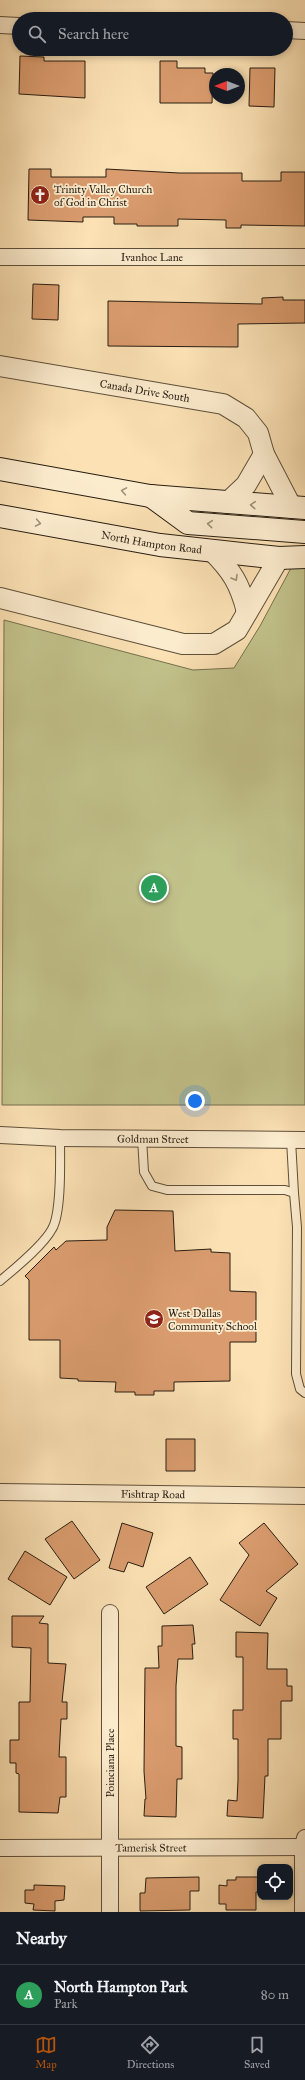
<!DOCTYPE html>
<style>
:root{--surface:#171b24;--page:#20242c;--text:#f1f3f6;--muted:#9ea1a6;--line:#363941;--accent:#b45309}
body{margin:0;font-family:"IM FELL Great Primer",serif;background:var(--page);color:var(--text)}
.controls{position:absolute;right:12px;bottom:12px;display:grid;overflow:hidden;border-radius:8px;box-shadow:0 2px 6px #0003}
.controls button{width:36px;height:36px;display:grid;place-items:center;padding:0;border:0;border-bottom:1px solid var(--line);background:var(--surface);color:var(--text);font:20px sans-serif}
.compass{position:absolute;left:209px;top:68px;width:36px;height:36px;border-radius:50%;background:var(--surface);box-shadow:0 2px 6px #0003;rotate:270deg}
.you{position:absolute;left:195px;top:1101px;width:14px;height:14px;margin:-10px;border:3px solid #fff;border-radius:50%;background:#1a73e8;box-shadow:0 0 0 6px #1a73e833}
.badge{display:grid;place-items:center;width:26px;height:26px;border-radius:50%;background:var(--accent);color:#fff;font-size:13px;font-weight:700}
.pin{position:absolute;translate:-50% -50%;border:2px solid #fff;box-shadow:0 1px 4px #0006}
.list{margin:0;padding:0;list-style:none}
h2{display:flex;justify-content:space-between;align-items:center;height:52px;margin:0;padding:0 16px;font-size:17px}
h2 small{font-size:13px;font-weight:400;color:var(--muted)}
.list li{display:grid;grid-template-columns:26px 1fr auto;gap:12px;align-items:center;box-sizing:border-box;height:60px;padding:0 16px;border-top:1px solid var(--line)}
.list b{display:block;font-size:15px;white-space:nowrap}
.list p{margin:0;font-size:13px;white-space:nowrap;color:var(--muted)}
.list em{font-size:13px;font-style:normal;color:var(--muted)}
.icon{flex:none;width:22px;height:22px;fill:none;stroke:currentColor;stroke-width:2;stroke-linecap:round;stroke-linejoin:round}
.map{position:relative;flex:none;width:305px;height:1912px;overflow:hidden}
.search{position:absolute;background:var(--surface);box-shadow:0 2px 6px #0003;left:12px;right:12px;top:12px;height:44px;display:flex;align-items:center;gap:10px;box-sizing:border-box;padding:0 14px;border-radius:22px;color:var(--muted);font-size:15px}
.sheet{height:112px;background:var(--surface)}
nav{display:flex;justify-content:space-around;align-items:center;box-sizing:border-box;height:56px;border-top:1px solid var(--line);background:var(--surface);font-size:11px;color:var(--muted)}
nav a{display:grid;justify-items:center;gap:2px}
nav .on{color:var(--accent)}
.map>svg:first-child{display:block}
.green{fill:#c2c28b;stroke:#76704e}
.building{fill:#da9c6e;stroke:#291e12}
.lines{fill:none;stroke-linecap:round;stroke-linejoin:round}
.service-casing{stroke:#5e4f3a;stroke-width:10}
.minor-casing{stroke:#5e4f3a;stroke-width:18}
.tertiary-casing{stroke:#5e4f3a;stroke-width:22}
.secondary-casing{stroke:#291e12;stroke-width:24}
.service{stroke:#fcecce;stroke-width:8}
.minor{stroke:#fcecce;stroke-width:16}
.tertiary{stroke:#fcecce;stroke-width:20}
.secondary{stroke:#fcecce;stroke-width:22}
.oneway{stroke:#9d8f79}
.labels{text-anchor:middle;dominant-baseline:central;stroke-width:3.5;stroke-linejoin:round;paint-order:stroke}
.poi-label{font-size:11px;fill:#291e12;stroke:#fcecce;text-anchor:start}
.street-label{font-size:11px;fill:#291e12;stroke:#fcecce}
</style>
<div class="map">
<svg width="305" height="1912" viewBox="0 0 305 1912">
<rect width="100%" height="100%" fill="#fbe1b4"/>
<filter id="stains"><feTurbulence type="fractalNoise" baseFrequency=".005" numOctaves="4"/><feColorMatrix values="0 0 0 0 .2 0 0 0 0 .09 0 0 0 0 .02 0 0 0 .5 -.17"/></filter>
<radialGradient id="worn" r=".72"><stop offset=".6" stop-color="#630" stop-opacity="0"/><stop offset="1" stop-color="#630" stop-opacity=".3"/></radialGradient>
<!-- green -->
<path class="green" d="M291,568H305V1105H2L4,620L193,670L234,668L260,626Z"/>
<!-- building -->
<path class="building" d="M20,56L44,57V61H85V98L19,94Z
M160,61H177V68H205V73H213L212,103H160Z
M250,68H275L274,107L249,106Z
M29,169H51V177H106V169L179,173H242V181H281V172H305V226L241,225V228H226V220L178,219V226H137V224H114V217H83V222L28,220Z
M33,284L59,285L58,320L32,319Z
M283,297V300H305V323L238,324V347L108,346V301L262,304V298Z
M115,1210L173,1211L175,1251L211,1249V1252L230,1253V1291L256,1292V1342H230V1381L174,1382V1391H154V1395H135V1392H115L116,1382L78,1381V1379L60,1378V1340H29V1280L25,1276L54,1247L56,1250L66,1241L107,1240V1227Z
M166,1439H195V1471H166Z
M72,1521L100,1560L74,1579L45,1539Z
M122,1523L153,1533L143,1567L128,1562L124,1572L109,1568Z
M264,1523L298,1564L266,1591L277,1598L260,1626L220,1600L249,1555L239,1543Z
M25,1551L67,1577L50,1605L8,1579Z
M190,1557L208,1584L164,1614L146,1587Z
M12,1616H44L39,1623L48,1624V1663L66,1664L62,1702H67V1719H61L59,1757H66V1797H60L58,1813L19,1812V1774L16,1773V1763H10V1740H19V1702H30L31,1648L12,1647Z
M193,1625L195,1644H192L193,1659H178L176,1686V1746L182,1747V1779H177L176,1817L144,1816L145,1799H146L144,1771L145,1668H159L158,1646H162V1626Z
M236,1632L268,1633L267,1669H287V1686H292V1701H281V1739H268V1776H265L263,1818L227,1816L228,1800L237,1801L238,1780V1739H233V1710H243V1657H236Z
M199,1877V1891H190V1910L140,1911V1893H145L146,1878Z
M236,1877H260V1892H256V1910H226V1904H219V1885L227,1886V1880H236Z
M34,1885L65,1886L64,1900L55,1901V1911L33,1910L34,1904L25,1903V1890H34Z"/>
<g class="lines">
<defs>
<path id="service" d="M142,1138L144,1172L152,1186L167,1190H285L294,1193L297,1227L296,1374L300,1389L305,1393
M291,1140L294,1193
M0,1281C14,1269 43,1246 52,1229C62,1213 60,1158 60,1138"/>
<g id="minor">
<path d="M0,25L19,26"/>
<path d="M286,30L305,31"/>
<path id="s1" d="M0,257H305"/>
<path id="s2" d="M0,1135L60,1138L305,1140"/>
<path id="s3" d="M0,1492L305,1496"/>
<path id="s4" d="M0,1848L303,1847"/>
<path d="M110,1912V1613"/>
<path d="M303,1912V1847L305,1838"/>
</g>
<g id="tertiary">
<path id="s5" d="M0,366L223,404L246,418L258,433L264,454L292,508"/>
<path d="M227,503L246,485L264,454"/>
<path d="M212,551C232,571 240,584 247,612"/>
<path d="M0,598L183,644H214L237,630L279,558"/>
</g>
<g id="secondary">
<path d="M0,469L150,496L305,508"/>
<path d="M151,496L188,523L305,532"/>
<path id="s6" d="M0,516L160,545L279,558L305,557"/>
</g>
</defs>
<!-- service casing -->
<use href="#service" class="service-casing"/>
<!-- minor casing -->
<use href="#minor" class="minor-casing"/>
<!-- tertiary casing -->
<use href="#tertiary" class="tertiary-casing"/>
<!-- secondary casing -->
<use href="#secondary" class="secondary-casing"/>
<!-- service -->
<use href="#service" class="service"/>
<!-- minor -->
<use href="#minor" class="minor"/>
<!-- tertiary -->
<use href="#tertiary" class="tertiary"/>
<!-- secondary -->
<use href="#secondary" class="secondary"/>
</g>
<!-- one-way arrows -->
<defs><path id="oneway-chevron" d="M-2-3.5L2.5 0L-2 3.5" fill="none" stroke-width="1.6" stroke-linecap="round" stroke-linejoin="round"/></defs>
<g class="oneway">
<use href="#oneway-chevron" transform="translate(124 491) rotate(-170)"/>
<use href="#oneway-chevron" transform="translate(253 505) rotate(-176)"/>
<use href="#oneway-chevron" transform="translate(38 523) rotate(10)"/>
<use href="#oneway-chevron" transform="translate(210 524) rotate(-175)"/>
<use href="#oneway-chevron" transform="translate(235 578) rotate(60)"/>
</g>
<!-- icons -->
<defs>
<symbol id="church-disc" viewBox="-11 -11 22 22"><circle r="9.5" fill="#8f2418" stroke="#fcecce"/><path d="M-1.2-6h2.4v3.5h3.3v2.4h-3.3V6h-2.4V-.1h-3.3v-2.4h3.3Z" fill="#fff"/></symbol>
<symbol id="school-disc" viewBox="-11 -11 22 22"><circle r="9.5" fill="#8f2418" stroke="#fcecce"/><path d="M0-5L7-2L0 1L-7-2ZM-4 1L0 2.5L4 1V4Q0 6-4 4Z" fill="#fff"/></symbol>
</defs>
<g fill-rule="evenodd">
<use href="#church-disc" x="29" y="184" width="22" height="22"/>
<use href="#school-disc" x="143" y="1308" width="22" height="22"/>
</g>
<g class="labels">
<!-- poi labels -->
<g class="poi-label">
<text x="54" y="189">Trinity Valley Church<tspan x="54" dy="13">of God in Christ</tspan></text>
<text x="168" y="1313">West Dallas<tspan x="168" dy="13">Community School</tspan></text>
</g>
<!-- street labels -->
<g class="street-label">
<text stroke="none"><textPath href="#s1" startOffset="152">Ivanhoe Lane</textPath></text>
<text stroke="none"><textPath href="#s5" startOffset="147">Canada Drive South</textPath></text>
<text stroke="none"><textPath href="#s6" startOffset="154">North Hampton Road</textPath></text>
<text stroke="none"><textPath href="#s2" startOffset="153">Goldman Street</textPath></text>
<text stroke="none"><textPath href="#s3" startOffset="153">Fishtrap Road</textPath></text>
<text transform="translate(110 1763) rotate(-90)">Poinciana Place</text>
<text stroke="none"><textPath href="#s4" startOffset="151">Tamerisk Street</textPath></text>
</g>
</g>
<rect width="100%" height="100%" filter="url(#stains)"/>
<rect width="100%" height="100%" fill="url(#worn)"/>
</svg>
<div class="controls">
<button><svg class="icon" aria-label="locate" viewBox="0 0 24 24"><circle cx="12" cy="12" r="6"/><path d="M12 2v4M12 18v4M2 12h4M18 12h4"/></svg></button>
</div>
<svg class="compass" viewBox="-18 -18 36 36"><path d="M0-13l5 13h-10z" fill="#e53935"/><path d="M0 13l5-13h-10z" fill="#9ea1a6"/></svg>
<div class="you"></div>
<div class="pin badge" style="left:154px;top:888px;background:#2e9e5b">A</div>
<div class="search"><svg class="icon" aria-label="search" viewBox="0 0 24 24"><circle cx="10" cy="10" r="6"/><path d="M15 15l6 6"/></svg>Search here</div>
</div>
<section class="sheet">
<h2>Nearby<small></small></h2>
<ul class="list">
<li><span class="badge" style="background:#2e9e5b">A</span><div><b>North Hampton Park</b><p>Park</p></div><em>80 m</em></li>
</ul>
</section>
<nav>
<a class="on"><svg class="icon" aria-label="map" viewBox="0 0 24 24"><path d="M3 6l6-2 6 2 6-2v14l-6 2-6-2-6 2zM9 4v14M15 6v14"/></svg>Map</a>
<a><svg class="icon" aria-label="directions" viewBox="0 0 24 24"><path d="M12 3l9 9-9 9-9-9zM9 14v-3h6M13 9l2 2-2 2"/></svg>Directions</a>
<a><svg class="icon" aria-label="saved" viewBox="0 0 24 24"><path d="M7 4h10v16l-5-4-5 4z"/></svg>Saved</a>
</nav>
